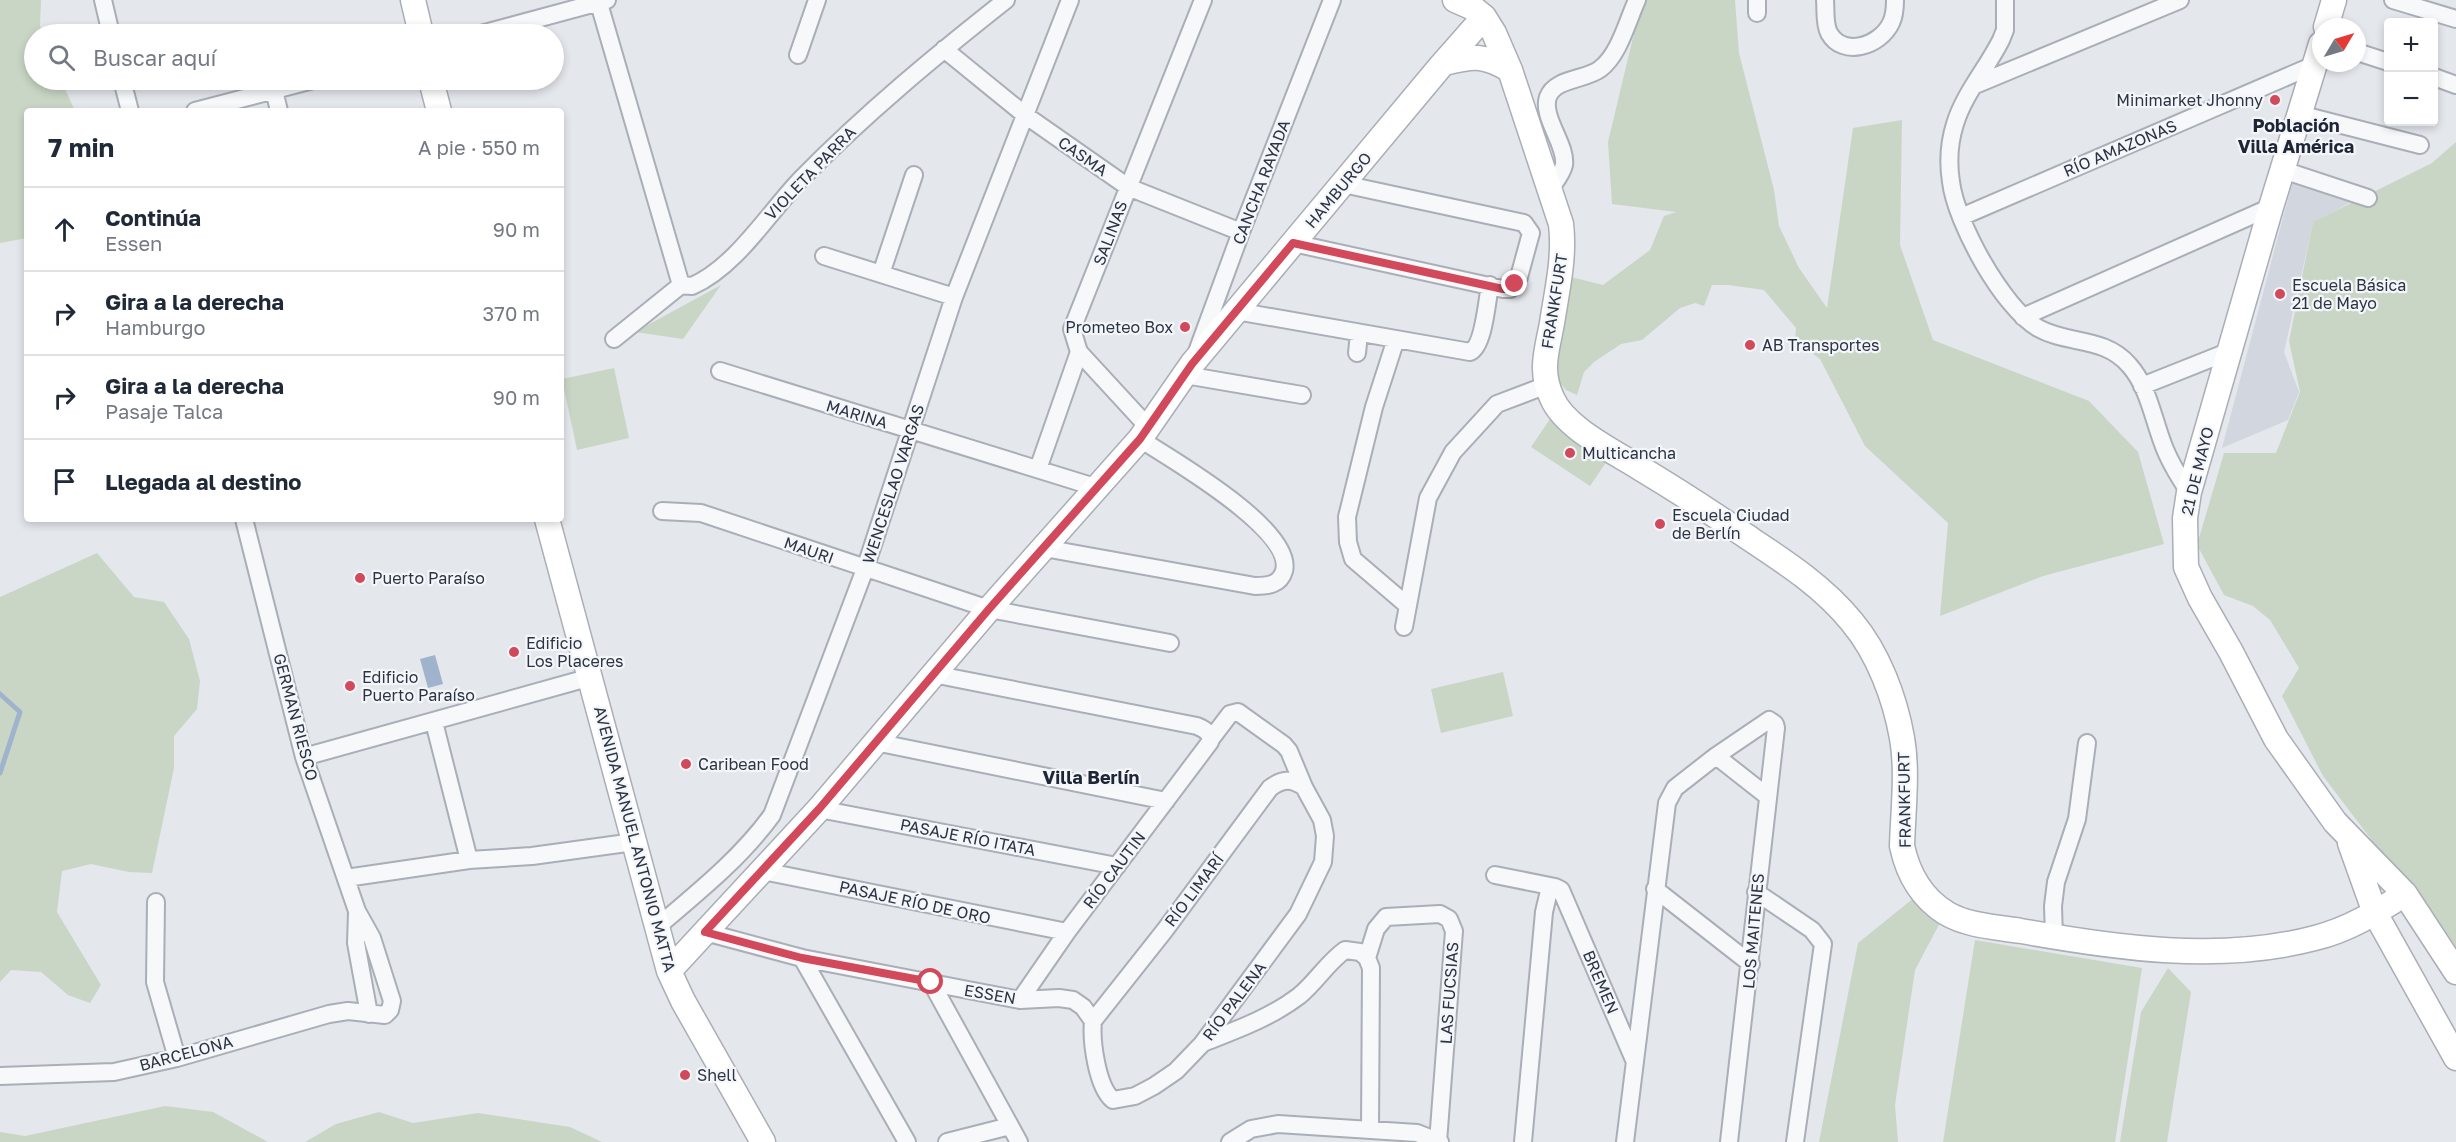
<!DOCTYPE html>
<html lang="es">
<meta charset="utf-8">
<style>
:root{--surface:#fff;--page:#f6f6f7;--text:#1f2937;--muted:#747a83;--line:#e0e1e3}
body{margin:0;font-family:"Golos Text",sans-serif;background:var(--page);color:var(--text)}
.controls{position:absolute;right:18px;top:18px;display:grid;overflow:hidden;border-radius:6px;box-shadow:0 3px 9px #0003}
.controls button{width:54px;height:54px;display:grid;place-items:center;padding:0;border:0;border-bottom:2px solid var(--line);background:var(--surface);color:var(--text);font:30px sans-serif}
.compass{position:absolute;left:2312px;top:18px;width:54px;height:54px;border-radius:50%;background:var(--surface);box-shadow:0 3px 9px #0003;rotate:52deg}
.stop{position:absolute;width:18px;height:18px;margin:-14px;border:4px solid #d1495b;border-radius:50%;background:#fff}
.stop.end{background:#d1495b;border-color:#fff;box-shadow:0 2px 6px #0008}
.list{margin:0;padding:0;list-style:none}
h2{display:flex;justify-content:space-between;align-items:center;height:78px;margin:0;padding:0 24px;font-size:26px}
h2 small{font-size:20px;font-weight:400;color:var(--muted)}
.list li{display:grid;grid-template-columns:39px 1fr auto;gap:18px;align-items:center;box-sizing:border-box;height:84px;padding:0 24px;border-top:2px solid var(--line)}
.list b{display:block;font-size:22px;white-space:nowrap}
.list p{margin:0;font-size:20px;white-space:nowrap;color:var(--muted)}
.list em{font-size:20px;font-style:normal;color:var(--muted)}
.icon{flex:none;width:33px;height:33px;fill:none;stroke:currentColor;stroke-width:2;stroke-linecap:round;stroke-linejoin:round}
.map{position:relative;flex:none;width:2456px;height:1142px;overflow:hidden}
.search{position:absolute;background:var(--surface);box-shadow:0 3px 9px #0003;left:24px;top:24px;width:540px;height:66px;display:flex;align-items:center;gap:15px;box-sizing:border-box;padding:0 21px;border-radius:33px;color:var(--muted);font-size:22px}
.panel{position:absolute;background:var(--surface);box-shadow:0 3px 9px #0003;left:24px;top:108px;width:540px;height:414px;border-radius:6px}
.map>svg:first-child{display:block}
.built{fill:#d2d6de}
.green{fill:#c9d6c5}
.water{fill:#9fb4cc}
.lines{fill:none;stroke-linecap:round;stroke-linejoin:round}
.stream{stroke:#9fb4cc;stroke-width:5}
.street-casing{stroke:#a9aeb7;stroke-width:20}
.secondary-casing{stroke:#a9aeb7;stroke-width:27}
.street{stroke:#f7f8fa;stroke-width:16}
.secondary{stroke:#fff;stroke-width:24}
.route{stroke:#d1495b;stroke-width:8}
.poi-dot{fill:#d1495b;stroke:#f4f6f9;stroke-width:2}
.labels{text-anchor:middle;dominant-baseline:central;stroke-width:4.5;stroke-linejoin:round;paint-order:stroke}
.poi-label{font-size:16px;fill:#2b3445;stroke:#f4f6f9;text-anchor:start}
.street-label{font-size:16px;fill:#2b3445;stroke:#f4f6f9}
.neighbourhood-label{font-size:18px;font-weight:bold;fill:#1d2536;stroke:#f4f6f9}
</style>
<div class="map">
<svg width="2456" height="1142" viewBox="0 0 2456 1142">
<rect width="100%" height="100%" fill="#e4e7ec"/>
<!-- built -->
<path class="built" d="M2293,180L2360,197L2313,223L2284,352L2299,392L2288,420L2222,448Z"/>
<!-- green -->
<path class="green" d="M0,0H41L40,26L43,34H34V80H61L75,111H27V238L0,243Z
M1642,0H1735L1739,53L1774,190L1779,226L1799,268L1827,308L1853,128L1902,120L1900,245L1933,340L2089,401L2138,452L2164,544L2043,576L1940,616L1948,523L1865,446L1820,359L1795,340L1796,328L1764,290L1728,285H1712L1704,306L1695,303L1680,308L1642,340L1621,344L1594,362L1584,372L1577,395L1566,390L1558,381L1549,359L1567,276L1603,285L1650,250L1664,216L1676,212L1612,204L1608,142Z
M2456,142V951L2323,776L2282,696L2299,668L2270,620L2253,606L2224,595L2197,545L2224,453H2276L2300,392L2289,341L2313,222L2432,163Z
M721,285L683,339L635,332Z
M614,368L629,438L577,450L562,379Z
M1550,419L1609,458L1590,486L1531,447Z
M97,553L134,597L164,602L189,639L200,681L197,709L174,736V768L152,873L129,872L91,864L62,871L57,912L101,985L90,1003L68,995L41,972L11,970L0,982V597Z
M1503,672L1513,716L1441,733L1431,689Z
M1920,893L1942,919L1915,970L1895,1105L1898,1142H1819L1858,943Z
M1975,940L2142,968L2115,1142H1943Z
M2168,968L2191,992L2167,1142H2120L2141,1012Z
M165,1106L213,1112L268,1142H0V1132L25,1136Z
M379,1112L413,1123L478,1113L570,1127L602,1142H305L336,1124Z"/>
<!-- water -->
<path class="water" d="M435,655L443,684L428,688L420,659Z"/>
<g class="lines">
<!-- stream -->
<path class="stream" d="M0,694L20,712L0,773"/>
<defs>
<path id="street" d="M103,0L111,34
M598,0L681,285
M1757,0V13
M1825,0C1826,10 1824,23 1829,33C1843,58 1880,46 1891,23C1894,17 1895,7 1895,0
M2005,0V30L2001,40C1987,68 1964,94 1955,124C1949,143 1948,163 1951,182C1956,223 2003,308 2038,328C2068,345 2104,336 2129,365C2148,386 2153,418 2163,444C2169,461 2179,477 2189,492
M2393,0L2456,19
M481,34L607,0
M944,49L1025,115L1128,187L1241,232
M2357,52L2388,62
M798,55L817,0
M2434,77L2456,85
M122,80L130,111
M1975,85L2180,0
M274,90L279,111
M195,111L313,80
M2299,114L2420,145
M2283,170L2368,198
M1550,189C1555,182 1562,174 1564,165C1567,145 1541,117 1548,97C1555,78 1586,80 1600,69C1619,55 1627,22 1637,0
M1961,217L2314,65
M1293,243L1503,289H1510L1519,277L1531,233L1524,223L1343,184
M824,256L954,297
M881,274L914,175
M1236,311L1470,352C1484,346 1487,300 1490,285
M2023,317L2271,207
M614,339L681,285L692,286C736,267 769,212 802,178C866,113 935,56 1006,0
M1396,339L1374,407L1347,517L1348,542L1353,559L1408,606
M1198,349L1241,232L1332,0
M1079,352L1149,428
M1357,353L1359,333
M720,371L1098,488
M1185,375L1302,395
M2142,386L2230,351
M1038,469L1079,352L1072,329L1203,0
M662,511L701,513L989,609L1170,643
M1044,548L1255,586C1267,586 1280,585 1284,571C1295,530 1171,459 1140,439
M1404,627L1428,498L1453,452L1497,404L1547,385
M933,674L1197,726C1204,729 1212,733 1210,742L1067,932L1020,1000
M434,722L469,860
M875,742L1166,801
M1716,756L1767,796
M304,757L591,677
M819,809L1117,866
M763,871L1067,932
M1495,875L1555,887L1561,890L1635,1062
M346,878L469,860L532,856L634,842
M1655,889L1751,964
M1756,892L1812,930L1823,944L1795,1142
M156,902L155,982L177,1058
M357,912L356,943L369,1014
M656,928C697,893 740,859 772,815L865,569L954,297L1070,0
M705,932L802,958L1020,1000L1059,998L1073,1000L1083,1007L1093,1021
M2054,937L2053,906L2056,882L2077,819L2087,743
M802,958L907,1142
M1367,958L1376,929L1386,917L1440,914L1449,919L1454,931L1438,1142
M1367,958L1371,968L1370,1130
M931,982L1019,1142
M1093,1021C1091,1041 1097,1087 1113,1100L1135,1096L1154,1086L1176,1071L1202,1044L1298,914L1323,862L1325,836L1322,820L1304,787L1289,751L1284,745L1238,712L1230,714L1211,739
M1093,1021L1165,930L1270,788C1282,779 1291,778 1304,787
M1203,1043C1236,1030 1270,1018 1299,996C1316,982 1327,963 1345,950L1360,952L1367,958
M0,1076L114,1072L177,1058L329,1014L348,1011L385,1015L390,1010L392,1001L372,938L357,911L304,757L244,519
M947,1142L1010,1126
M1230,1142L1251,1129L1278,1124L1417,1133L1440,1142
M1523,1142L1544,912L1548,895L1555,887
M1625,1142L1667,803L1675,788L1716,756L1769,720L1775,724L1776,728L1729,1142"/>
<path id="secondary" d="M413,0L421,34
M1455,0L1473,8L1484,17L1494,33L1510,70L1561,224C1565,258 1557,290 1552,323C1547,351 1539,370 1552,398C1565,428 1613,451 1640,468C1675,489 1709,511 1743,534C1782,560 1822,585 1852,622C1878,653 1895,698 1902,738C1908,772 1903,811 1902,846C1908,874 1922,898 1946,913C1968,926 1996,927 2021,931C2116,948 2220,963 2315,938C2348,930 2377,912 2405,894
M2326,27L2334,0
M2321,44L2271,207L2189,492L2185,518L2186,567L2200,598L2231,652L2276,739L2335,822L2405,894L2456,972
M1444,63C1473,56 1483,54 1510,70
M431,80L439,111
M547,519L669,971L683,1001L763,1142
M2350,843L2375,913L2456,1058
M669,971L819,809L989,609L1140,439L1192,364L1440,67L1484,17"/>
</defs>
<!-- street casing -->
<use href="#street" class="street-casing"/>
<!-- secondary casing -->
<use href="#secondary" class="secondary-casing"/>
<!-- street -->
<use href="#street" class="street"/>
<!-- secondary -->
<use href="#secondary" class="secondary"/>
</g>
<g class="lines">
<!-- route -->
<path class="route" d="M931,982L802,958L705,932L819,809L989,609L1140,439L1192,364L1293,243L1503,289H1510L1515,284"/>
</g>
<!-- markers -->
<g class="poi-dot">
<circle cx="2275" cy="100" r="6"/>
<circle cx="2280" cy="294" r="6"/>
<circle cx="1185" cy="327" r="6"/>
<circle cx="1750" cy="345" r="6"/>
<circle cx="1570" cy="453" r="6"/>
<circle cx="1660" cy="524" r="6"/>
<circle cx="360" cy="578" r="6"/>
<circle cx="514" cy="652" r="6"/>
<circle cx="350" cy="686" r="6"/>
<circle cx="686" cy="764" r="6"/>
<circle cx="685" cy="1075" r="6"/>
</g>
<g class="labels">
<!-- poi labels -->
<g class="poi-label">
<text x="2263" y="100" text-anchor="end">Minimarket Jhonny</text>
<text x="2292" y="285">Escuela Básica<tspan x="2292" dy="18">21 de Mayo</tspan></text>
<text x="1173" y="327" text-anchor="end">Prometeo Box</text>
<text x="1762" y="345">AB Transportes</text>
<text x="1582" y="453">Multicancha</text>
<text x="1672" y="515">Escuela Ciudad<tspan x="1672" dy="18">de Berlín</tspan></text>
<text x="372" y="578">Puerto Paraíso</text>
<text x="526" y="643">Edificio<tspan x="526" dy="18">Los Placeres</tspan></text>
<text x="362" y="677">Edificio<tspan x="362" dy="18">Puerto Paraíso</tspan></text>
<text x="698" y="764">Caribean Food</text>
<text x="697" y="1075">Shell</text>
</g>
<!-- street labels -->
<g class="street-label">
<text transform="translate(2120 148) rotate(-23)">RÍO AMAZONAS</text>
<text transform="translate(1083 156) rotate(35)">CASMA</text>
<text transform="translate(810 173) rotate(-46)">VIOLETA PARRA</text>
<text transform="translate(1261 182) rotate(-69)">CANCHA RAYADA</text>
<text transform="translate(1338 190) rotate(-50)">HAMBURGO</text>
<text transform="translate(1110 233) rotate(-69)">SALINAS</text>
<text transform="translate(1554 301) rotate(-81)">FRANKFURT</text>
<text transform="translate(857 414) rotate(17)">MARINA</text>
<text transform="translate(2197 471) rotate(-76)">21 DE MAYO</text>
<text transform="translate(893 484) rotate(-72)">WENCESLAO VARGAS</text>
<text transform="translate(809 550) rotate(19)">MAURI</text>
<text transform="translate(296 717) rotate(75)">GERMAN RIESCO</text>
<text transform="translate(1904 800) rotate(-91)">FRANKFURT</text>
<text transform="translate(968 837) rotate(11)">PASAJE RÍO ITATA</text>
<text transform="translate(635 839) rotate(75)">AVENIDA MANUEL ANTONIO MATTA</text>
<text transform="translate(1114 870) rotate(-53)">RÍO CAUTIN</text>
<text transform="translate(1194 890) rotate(-53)">RÍO LIMARÍ</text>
<text transform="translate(915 902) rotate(12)">PASAJE RÍO DE ORO</text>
<text transform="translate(1753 931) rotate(-85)">LOS MAITENES</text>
<text transform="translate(1601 982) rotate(67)">BREMEN</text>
<text transform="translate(1449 993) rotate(-86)">LAS FUCSIAS</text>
<text transform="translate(990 994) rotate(10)">ESSEN</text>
<text transform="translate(1234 1001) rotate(-53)">RÍO PALENA</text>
<text transform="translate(186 1053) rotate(-15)">BARCELONA</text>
</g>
<!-- neighbourhood labels -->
<g class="neighbourhood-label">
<text x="2296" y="125">Población<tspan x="2296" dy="21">Villa América</tspan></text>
<text x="1091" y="777">Villa Berlín</text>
</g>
</g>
</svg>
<div class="controls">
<button>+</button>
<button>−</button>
</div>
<svg class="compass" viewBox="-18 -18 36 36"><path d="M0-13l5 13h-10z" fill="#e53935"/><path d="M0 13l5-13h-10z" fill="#747a83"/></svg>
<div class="stop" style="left:931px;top:982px"></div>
<div class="stop end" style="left:1515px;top:284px"></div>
<div class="search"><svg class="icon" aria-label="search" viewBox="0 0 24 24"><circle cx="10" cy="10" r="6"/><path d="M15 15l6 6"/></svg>Buscar aquí</div>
<section class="panel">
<h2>7 min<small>A pie · 550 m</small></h2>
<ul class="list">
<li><svg class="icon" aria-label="ahead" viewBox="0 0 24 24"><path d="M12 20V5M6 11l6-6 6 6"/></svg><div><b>Continúa</b><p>Essen</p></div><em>90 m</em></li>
<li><svg class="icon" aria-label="right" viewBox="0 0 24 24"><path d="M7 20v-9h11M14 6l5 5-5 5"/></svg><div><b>Gira a la derecha</b><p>Hamburgo</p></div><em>370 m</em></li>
<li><svg class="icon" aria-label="right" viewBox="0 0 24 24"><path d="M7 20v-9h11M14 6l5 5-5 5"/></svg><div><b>Gira a la derecha</b><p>Pasaje Talca</p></div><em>90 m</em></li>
<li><svg class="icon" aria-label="arrive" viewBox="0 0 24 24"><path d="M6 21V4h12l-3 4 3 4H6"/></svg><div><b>Llegada al destino</b></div></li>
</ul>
</section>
</div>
